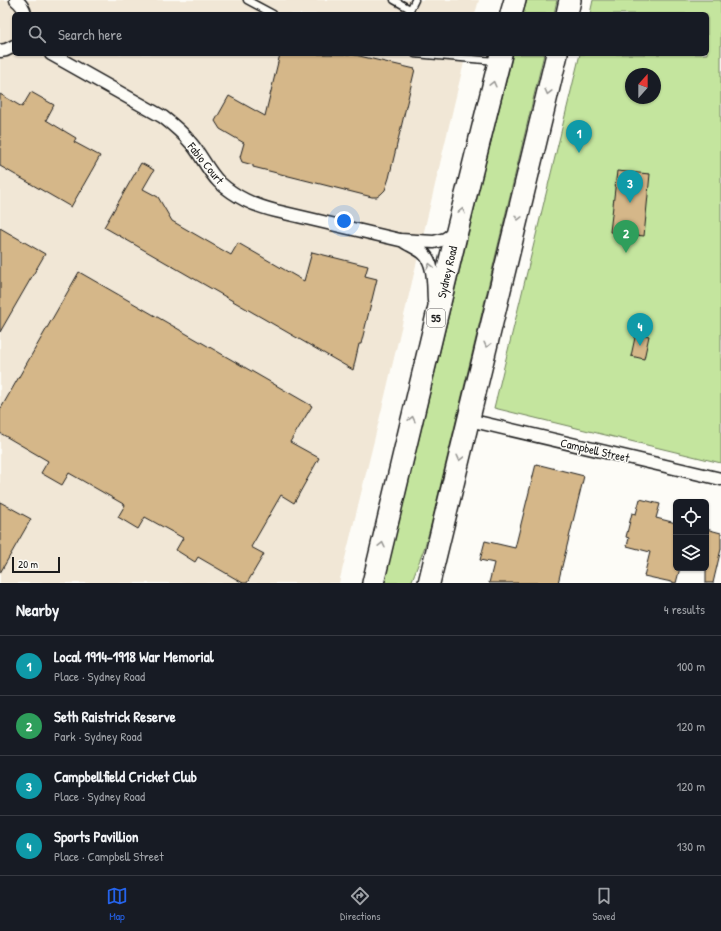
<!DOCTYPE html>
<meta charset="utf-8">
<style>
:root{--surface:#171b24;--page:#20242c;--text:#f1f3f6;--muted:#9ea1a6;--line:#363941;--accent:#2563eb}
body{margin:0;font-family:"Patrick Hand",sans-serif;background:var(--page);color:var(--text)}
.controls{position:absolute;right:12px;bottom:12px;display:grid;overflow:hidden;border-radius:6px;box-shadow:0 1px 3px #0004}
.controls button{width:36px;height:36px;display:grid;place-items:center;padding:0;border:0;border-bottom:1px solid var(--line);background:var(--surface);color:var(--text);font:20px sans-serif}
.compass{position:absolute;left:625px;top:68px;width:36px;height:36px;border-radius:50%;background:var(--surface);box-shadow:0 1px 3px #0004;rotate:21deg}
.scale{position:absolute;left:12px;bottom:10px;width:48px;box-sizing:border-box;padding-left:4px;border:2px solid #1c1c1c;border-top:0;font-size:11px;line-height:14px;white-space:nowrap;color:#1c1c1c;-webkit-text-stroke:3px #fdfcf7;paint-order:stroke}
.you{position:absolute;left:344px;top:221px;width:14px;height:14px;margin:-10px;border:3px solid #fff;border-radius:50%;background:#1a73e8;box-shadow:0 0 0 6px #1a73e833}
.badge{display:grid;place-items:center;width:26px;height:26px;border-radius:50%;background:var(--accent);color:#fff;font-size:13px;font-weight:700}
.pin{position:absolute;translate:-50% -33px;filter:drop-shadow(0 1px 2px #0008)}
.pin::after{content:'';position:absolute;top:21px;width:14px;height:12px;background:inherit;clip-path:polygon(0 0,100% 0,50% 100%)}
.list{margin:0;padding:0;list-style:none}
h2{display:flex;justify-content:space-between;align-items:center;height:52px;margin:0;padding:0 16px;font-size:17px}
h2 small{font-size:13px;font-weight:400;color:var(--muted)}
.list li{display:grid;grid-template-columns:26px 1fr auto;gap:12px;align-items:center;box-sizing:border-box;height:60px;padding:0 16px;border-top:1px solid var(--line)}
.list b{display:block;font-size:15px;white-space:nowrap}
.list p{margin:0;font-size:13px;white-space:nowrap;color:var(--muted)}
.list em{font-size:13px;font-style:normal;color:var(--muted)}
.icon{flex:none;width:22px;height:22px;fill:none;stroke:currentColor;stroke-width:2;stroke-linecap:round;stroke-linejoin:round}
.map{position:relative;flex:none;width:721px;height:583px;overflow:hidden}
.search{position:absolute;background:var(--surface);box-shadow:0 1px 3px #0004;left:12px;right:12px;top:12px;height:44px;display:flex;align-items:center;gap:10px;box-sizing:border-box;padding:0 14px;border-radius:6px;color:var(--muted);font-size:15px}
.sheet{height:292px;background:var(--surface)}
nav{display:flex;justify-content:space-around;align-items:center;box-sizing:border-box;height:56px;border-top:1px solid var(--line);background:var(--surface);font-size:11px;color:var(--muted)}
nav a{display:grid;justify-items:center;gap:2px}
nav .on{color:var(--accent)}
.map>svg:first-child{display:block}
.built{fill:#f1e7d6}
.green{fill:#c4e59e;stroke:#70805d;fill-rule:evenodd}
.building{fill:#d5b789;stroke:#1c1c1c}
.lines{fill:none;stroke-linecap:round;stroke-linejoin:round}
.service-casing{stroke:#1c1c1c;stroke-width:9}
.minor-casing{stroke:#1c1c1c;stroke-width:15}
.trunk-casing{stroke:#1c1c1c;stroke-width:24}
.service{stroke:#fdfcf7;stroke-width:6}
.minor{stroke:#fdfcf7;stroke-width:12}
.trunk{stroke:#fdfcf7;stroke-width:21}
.oneway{stroke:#989794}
.labels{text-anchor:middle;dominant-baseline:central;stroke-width:3;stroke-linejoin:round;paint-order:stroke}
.shield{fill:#fdfcf7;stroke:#605f5e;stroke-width:1}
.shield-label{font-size:11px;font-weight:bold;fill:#1c1c1c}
.street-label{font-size:12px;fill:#1c1c1c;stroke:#fdfcf7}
</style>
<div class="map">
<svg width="721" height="583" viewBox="0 0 721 583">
<rect width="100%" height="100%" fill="#fdfcf7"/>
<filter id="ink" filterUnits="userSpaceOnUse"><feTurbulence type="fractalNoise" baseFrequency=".025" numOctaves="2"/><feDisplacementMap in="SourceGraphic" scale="8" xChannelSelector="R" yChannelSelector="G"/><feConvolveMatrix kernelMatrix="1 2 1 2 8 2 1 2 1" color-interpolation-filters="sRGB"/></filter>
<g filter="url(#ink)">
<!-- built -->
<path class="built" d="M0,0H479L475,14H14V54H466L385,396L339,583H0Z"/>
<!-- green -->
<path class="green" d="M527,0H557L554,14H523Z
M593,0H721V463L494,408L580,54H707V14H590ZM631,74H655V98H631Z
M513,54H544L430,529L424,549L411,583H384L485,165Z"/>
<!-- building -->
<path class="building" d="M280,54H351L415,69L389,178L385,190L381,194L377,197H372L253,167V165L242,162L240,157L244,143L220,129L215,121L229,96L265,116Z
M31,92L54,105L46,120L76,138L74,142L100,156L71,207L0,166V94L22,107Z
M141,163L154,170L143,189L158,197L172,221L231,255L238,243L304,281L312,252L368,266L365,276L377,279L361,344H359L353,370L104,227Z
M617,171L650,174L644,236L610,232Z
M0,228L45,254L0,332Z
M79,272L312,406L290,442L319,458L294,503L281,495L251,547L264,554L247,583H243L198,557L195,562L176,550L183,538L145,517L138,529L118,517L125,505L69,473L62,485L41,473L48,461L0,433V410Z
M636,333L649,336L644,359L631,356Z
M536,464L584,476L558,583H489L494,563L480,560L485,541L515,548Z
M640,499L660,504L656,518L676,523V568H680L676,583L644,576L650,552L627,546L629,538L626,537L632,513L636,514Z
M0,502L31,519L0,573Z
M706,529L721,533V549L713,583H706Z"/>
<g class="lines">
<defs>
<path id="service" d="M247,0L273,14
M394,0L410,9
M408,14L415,0
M415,54L496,61"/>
<path id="minor" d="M16,0C21,4 24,8 25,14
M0,51L6,50L14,46
M51,54L163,117C172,124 182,132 190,142C201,154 207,170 219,182C237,198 253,205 276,211L400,240L434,242L445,239L457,231
M403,241C409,245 417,248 423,253C435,263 433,286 434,301
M469,420L721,479"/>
<path id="trunk" d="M511,14L515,0
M567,14L570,0
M373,583L457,231L501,54
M429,583L557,54"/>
</defs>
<!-- service casing -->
<use href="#service" class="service-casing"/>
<!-- minor casing -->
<use href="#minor" class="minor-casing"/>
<!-- trunk casing -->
<use href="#trunk" class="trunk-casing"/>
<!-- service -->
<use href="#service" class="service"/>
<!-- minor -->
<use href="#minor" class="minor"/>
<!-- trunk -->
<use href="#trunk" class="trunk"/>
</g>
<!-- one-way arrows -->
<defs><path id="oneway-chevron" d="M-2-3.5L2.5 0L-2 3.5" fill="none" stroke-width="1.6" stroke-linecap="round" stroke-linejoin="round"/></defs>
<g class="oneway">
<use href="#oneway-chevron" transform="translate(493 84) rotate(-76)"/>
<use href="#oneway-chevron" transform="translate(548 92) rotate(104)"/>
<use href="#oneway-chevron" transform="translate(462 211) rotate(-76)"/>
<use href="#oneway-chevron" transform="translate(518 218) rotate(104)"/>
<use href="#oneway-chevron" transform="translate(430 266) rotate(-104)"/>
<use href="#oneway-chevron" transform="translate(487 345) rotate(104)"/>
<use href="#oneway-chevron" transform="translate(412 419) rotate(-77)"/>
<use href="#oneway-chevron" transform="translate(460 458) rotate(104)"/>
<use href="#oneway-chevron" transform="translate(382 545) rotate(-77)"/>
</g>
</g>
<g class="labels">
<!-- shield labels -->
<rect class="shield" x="427" y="309" width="18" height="18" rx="3"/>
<g class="shield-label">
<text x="436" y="318">55</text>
</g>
<!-- street labels -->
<g class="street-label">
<text transform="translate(206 163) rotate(51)">Fabio Court</text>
<text transform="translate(447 272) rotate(-77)">Sydney Road</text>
<text transform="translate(595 450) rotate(13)">Campbell Street</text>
</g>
</g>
</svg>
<div class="controls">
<button><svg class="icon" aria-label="locate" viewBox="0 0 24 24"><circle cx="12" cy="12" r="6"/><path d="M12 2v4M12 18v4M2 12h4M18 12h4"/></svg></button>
<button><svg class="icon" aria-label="layers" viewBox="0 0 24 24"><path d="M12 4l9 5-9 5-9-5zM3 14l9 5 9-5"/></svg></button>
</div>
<svg class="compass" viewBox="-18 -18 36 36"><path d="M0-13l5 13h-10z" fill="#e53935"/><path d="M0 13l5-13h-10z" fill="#9ea1a6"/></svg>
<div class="scale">20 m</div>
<div class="you"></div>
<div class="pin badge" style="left:579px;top:153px;background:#0f9aa8">1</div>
<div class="pin badge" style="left:626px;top:253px;background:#2e9e5b">2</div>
<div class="pin badge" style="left:630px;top:203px;background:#0f9aa8">3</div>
<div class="pin badge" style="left:640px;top:346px;background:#0f9aa8">4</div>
<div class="search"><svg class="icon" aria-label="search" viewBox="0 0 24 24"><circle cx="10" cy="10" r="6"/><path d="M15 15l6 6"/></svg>Search here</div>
</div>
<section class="sheet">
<h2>Nearby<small>4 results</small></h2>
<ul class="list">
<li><span class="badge" style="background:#0f9aa8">1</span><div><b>Local 1914-1918 War Memorial</b><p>Place · Sydney Road</p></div><em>100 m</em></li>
<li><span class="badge" style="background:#2e9e5b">2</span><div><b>Seth Raistrick Reserve</b><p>Park · Sydney Road</p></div><em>120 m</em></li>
<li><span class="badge" style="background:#0f9aa8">3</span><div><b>Campbellfield Cricket Club</b><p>Place · Sydney Road</p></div><em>120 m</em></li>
<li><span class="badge" style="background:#0f9aa8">4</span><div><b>Sports Pavillion</b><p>Place · Campbell Street</p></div><em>130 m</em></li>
</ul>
</section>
<nav>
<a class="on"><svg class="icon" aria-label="map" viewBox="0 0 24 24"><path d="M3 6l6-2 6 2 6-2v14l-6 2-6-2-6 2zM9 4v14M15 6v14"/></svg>Map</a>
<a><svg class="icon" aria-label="directions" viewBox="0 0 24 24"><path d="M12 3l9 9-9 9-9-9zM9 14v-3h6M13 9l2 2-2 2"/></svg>Directions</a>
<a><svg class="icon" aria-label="saved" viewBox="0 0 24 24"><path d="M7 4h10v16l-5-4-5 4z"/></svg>Saved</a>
</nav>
